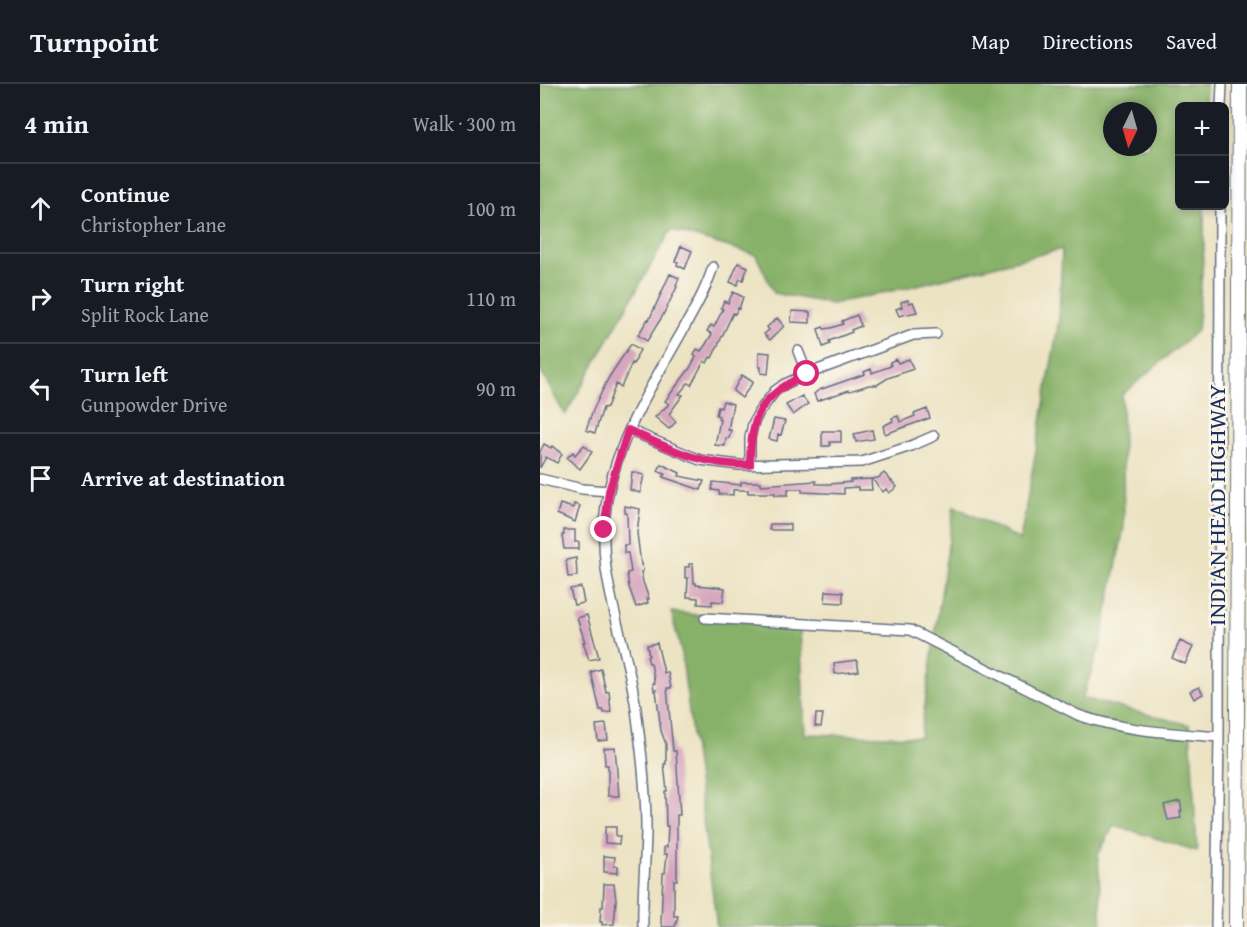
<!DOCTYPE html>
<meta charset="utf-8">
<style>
:root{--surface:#171b24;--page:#242831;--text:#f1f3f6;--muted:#9ea1a6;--line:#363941}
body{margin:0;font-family:"Gentium Book Plus",serif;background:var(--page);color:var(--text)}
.controls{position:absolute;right:18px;top:18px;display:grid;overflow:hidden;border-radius:9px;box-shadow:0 3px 9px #0003}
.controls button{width:54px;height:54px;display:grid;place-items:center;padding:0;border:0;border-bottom:2px solid var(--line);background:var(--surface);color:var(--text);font:30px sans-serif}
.compass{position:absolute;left:563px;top:18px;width:54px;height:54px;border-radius:50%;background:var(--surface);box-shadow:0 3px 9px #0003;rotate:185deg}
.stop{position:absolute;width:18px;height:18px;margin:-14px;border:4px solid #db2777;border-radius:50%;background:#fff}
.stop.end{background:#db2777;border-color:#fff;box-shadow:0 2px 6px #0008}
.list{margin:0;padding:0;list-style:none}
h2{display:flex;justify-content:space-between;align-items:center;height:78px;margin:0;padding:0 24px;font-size:26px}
h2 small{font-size:20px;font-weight:400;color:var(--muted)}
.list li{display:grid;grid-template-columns:39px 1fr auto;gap:18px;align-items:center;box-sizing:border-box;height:90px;padding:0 24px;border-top:2px solid var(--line)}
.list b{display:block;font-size:22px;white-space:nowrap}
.list p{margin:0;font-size:20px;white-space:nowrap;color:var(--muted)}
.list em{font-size:20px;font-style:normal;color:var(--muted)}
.icon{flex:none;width:33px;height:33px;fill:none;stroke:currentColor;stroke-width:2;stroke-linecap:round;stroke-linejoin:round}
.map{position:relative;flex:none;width:707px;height:843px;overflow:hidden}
header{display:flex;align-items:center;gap:36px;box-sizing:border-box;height:84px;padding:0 30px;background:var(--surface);border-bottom:2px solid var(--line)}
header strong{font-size:28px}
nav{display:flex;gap:33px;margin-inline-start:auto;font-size:21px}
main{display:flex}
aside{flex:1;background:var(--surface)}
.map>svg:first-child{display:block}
.forest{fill:#87b168;stroke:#517063;stroke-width:1.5;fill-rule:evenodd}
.building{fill:#d6a6be}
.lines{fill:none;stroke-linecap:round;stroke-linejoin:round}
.minor-casing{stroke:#646e81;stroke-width:12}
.highway-casing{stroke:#646e81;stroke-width:16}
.minor{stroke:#fff;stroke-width:9}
.highway{stroke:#fff;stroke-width:14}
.route{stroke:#db2777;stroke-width:8}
.labels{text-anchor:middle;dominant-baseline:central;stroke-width:5;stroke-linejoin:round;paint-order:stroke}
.street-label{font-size:24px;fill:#1b2f5e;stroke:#fbf7ec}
</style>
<header>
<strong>Turnpoint</strong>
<nav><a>Map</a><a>Directions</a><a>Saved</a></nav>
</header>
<main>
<aside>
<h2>4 min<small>Walk · 300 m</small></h2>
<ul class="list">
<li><svg class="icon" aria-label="ahead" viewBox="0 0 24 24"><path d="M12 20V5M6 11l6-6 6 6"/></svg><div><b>Continue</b><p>Christopher Lane</p></div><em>100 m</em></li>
<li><svg class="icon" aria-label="right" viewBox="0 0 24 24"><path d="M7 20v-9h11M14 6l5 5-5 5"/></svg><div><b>Turn right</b><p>Split Rock Lane</p></div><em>110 m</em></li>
<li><svg class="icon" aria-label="left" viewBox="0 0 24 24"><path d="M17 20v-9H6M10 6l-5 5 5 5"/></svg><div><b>Turn left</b><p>Gunpowder Drive</p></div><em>90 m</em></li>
<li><svg class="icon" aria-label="arrive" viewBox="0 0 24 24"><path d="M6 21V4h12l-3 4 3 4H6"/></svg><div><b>Arrive at destination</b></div></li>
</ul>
</aside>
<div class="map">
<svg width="707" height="843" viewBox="0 0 707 843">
<rect width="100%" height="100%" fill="#fbf7ec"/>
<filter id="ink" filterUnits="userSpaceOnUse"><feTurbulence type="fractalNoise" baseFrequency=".0167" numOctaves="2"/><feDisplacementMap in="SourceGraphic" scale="12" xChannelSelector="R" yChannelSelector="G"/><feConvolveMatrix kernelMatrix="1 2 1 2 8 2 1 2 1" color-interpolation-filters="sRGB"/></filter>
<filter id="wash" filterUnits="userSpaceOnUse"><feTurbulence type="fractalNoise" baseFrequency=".008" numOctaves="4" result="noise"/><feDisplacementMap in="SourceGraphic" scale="24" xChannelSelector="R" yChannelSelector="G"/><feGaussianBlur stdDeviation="1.35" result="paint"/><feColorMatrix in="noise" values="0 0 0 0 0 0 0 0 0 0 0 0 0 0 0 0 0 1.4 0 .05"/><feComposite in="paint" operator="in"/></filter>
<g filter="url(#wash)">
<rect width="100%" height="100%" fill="#ece3c3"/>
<!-- forest -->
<path class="forest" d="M0,0H666L665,22H640V122H664V164L657,247L582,311L584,443L560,562L542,614L650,641L657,767L574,741L558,771L562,843H544L536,840L499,843H177L141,566L131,528L260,544L265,650L380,653L414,422L480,456L519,236L522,165L365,204L292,220L234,209L216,171L131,146L25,331L0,286ZM572,27H608V63H572Z"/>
<g id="blocks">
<!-- building -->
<path class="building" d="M141,162L152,167L145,185L137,181L138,178L135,177Z
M198,179L208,183L203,196L200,195L197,201L190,198Z
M130,190L139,194L136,202L137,203L122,233L107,257L98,251L108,235L109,236Z
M193,208L203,213L199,225L198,224L195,230L193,229L172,274L170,273L167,279L164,277L151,301L148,299L139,310L143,311L129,330L136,338L129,345L115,333L129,320L125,317L150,284L156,273L154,271L157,265L161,267L166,260L172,250L167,247L171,241L174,243L183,225L181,224L184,217L188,219Z
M368,216L369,219L373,218L377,228L359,232L356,225L362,223L361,218Z
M252,227L270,228V239L251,238Z
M317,231L321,242L311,246L312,248L289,257L290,260L283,263L278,245L283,243L284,245L291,244L303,240L302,237Z
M237,234L244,242L230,256L224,250L229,246L227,243Z
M91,260L100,266L96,273L97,274L93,280L92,279L81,303L76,300L67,323L63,324L55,349L46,346L53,326L69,293Z
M219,268L230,269L228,290L221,289V283H219Z
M356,275L358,279L369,275L373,285L348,294L337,301H329L310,307L309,306L277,317L274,310L279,306L325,290L324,288L331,285L332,289L351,282L350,278Z
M202,291L213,298L202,314L193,307Z
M262,312L268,320L253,331L246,321Z
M183,317L193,320L188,346H191L189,354H186L185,362L175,361L180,336L178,335L179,332L176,331L178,323L181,324Z
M387,325L390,334L345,350L343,342L353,337L352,334L358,332L360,338L375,332L374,330Z
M234,335L245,337L241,351L238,350L237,357L229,355Z
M332,346L334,355L316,358L314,350Z
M282,347H301V358H290V362H282Z
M4,360L11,364L12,362L22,370L17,379L6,373L0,384V368Z
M44,361L52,368L40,385L27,374L33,368L35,371Z
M121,380L140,389L139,392L164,397L161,406L123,393L125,390L118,387Z
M92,388L104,391L100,409L90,406Z
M344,389L357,403L349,409L346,405L343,408L332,395L338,394Z
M331,395L332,406H318V403L304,404V410L262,408V405H248V411H235V409H208V406H193V411L179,410V407L172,406L173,398L201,401V398H221V401L276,397V400H290L311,398L310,396Z
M20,420L33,424L34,420L40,422L35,438L17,430Z
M85,422L100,425L97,449L101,481L102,480L103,487L101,488L103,498L109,515H107L108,519L96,523L89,503L87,489L91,488L88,469H84V461H88L87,429H85Z
M230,440H250V446H229Z
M24,446H35V458H39V465H24L22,451H24Z
M36,474L37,492L28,493L26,476Z
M149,480H153L154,499H156V501L185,504L183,518L172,517V521L158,520V514L147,513L148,494H145V483H149Z
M41,503L44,519L34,521L30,505Z
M286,507L303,508V519L285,518Z
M47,531L59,574L49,576L43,558H45L37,534Z
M640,557L653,563L645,580L632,574Z
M117,559L123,584L124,589L128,588L131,604H127L133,667H136L140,731H137V796H134V832H138L135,843H123L121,839L123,789H125L127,770H124V763H127L128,742H126L125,707H127L124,680H126V660L121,647L116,606L114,607L113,599H115L111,579H109L107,572H109L107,561Z
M317,576L319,587L295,590L294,579Z
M61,585L66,608L69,607L71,628L64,629L63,626H60L51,588Z
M659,603L663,610L654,615L650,607Z
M276,630H283L281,643L275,642Z
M66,640L68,656L58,657L56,641Z
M75,663L79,712H68V681H65L64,664Z
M640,717L642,727H640L641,734L628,736L624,721Z
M65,743H76V752H80L79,760L65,759Z
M64,772L75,773L74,782H78V789L64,788Z
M64,800H74L76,816L74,840L62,841V838H60L61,823H63Z"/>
</g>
</g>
<g filter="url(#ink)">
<use href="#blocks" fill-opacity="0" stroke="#646e81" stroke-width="1.5"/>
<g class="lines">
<defs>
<path id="minor" d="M681,22L682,0
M258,267L267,290
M89,346L160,376L199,381L322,378L371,362L394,352
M210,381V354L213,340L219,328L235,307L245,300L267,290L373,251L396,250
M0,395L42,405L69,407
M165,534L370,546L538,631C583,647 631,649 679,653
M103,843C102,809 106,776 106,743C106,703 101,664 96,625C86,549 52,489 68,410C79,354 111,302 139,253C152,230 165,208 173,183
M676,843L679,653L680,122"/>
<path id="highway" d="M696,843L700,0"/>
</defs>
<!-- minor casing -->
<use href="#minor" class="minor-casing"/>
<!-- highway casing -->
<use href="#highway" class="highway-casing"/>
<!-- minor -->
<use href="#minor" class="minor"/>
<!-- highway -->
<use href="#highway" class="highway"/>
</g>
</g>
<g class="lines" filter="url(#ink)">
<!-- route -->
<path class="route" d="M64,446L69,407L88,346C133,366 160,381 210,381C210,331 221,311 267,290"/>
</g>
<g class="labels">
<!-- street labels -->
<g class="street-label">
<text transform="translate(676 421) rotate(-90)">INDIAN HEAD HIGHWAY</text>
</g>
</g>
</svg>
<div class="controls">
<button>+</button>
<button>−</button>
</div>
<svg class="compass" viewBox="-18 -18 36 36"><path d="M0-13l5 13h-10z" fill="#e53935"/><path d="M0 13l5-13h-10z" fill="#9ea1a6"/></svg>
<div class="stop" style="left:267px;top:290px"></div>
<div class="stop end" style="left:64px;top:446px"></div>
</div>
</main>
